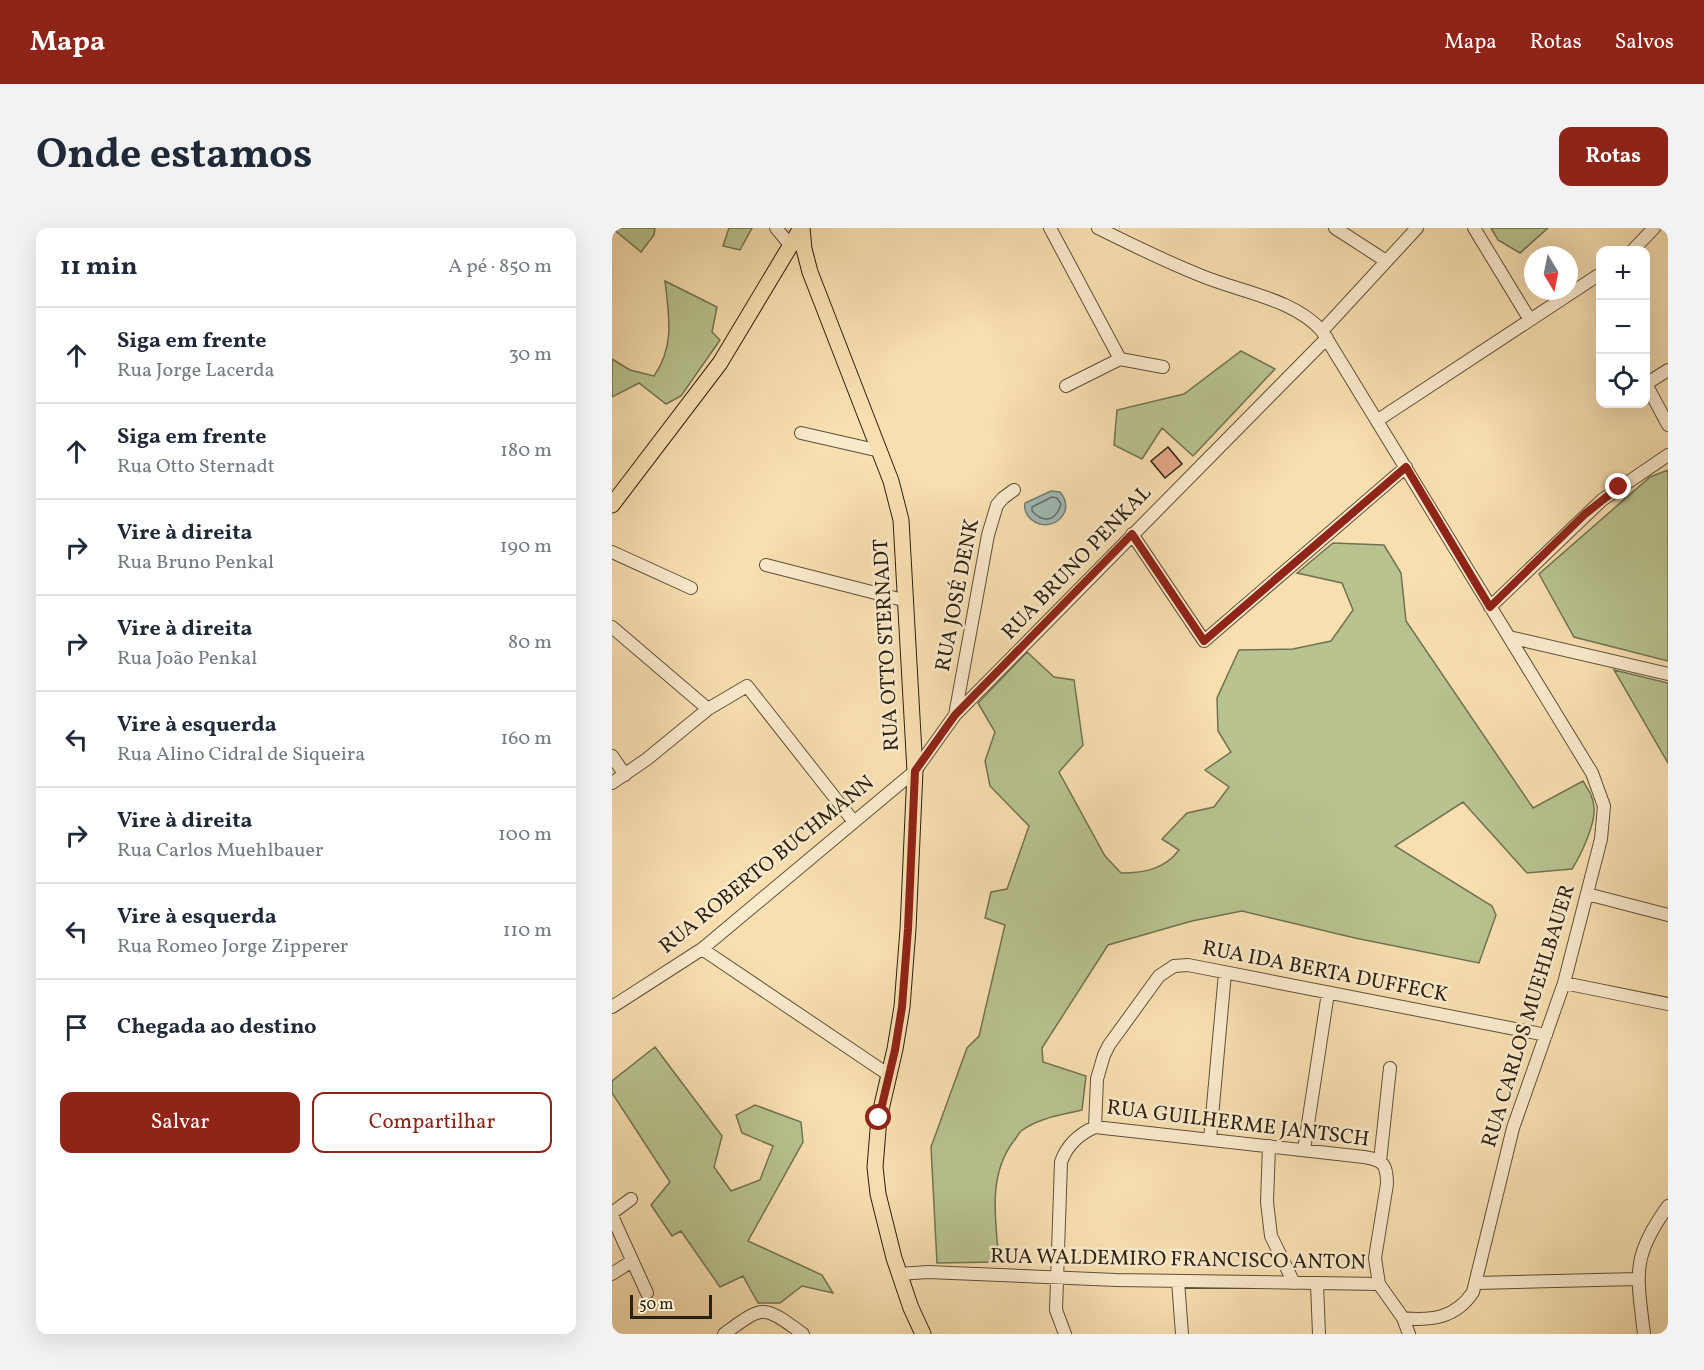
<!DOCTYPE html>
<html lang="pt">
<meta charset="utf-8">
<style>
:root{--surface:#fff;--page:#f2f2f3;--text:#1f2937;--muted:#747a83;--line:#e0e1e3;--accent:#8f2418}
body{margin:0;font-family:Vollkorn,serif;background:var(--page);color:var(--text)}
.controls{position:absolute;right:18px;top:18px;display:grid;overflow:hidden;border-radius:12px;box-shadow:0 6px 24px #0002}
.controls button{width:54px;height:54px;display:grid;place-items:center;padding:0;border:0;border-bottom:2px solid var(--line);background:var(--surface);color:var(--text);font:30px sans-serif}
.compass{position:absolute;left:912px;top:18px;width:54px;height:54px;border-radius:50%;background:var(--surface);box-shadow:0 6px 24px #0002;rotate:170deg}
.scale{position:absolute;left:18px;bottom:15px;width:82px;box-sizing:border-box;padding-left:6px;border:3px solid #2b2113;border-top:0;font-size:16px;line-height:21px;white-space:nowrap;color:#2b2113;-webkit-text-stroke:4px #faeacc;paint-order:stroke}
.stop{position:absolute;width:18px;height:18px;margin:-14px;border:4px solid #8f2418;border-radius:50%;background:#fff}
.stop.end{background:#8f2418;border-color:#fff;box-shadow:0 2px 6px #0008}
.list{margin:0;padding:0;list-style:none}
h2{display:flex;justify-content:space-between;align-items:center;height:78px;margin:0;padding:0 24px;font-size:26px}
h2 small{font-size:20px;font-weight:400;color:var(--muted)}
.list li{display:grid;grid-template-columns:39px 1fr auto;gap:18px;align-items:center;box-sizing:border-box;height:96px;padding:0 24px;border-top:2px solid var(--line)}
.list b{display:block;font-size:22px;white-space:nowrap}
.list p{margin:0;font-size:20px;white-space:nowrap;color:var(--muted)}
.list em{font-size:20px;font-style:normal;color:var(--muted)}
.actions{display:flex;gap:12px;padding:18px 24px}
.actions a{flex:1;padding:14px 0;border:2px solid var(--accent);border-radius:12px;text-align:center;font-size:21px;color:var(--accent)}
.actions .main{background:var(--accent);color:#fff}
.icon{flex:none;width:33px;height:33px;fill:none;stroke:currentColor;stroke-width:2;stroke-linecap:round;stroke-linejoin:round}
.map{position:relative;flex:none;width:1056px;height:1106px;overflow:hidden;border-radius:12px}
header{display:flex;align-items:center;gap:36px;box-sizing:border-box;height:84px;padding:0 30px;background:var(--accent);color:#fff}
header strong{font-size:28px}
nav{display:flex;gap:33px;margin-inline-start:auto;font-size:21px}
.intro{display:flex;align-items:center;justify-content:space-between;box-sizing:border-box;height:144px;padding:0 36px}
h1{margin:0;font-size:42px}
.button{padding:15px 27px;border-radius:12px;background:var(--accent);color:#fff;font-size:21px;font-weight:700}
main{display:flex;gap:36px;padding:0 36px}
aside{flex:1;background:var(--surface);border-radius:12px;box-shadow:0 6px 24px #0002}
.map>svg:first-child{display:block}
.green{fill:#b8c390;stroke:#727252;stroke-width:1.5}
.water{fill:#a1bab5;stroke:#727d74;stroke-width:1.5}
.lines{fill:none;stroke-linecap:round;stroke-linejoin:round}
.shore{stroke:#666e64;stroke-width:1.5}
.building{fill:#e6a88b;stroke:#2b2113;stroke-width:1.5}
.minor-casing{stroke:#5e503a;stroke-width:14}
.major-casing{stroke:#2b2113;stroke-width:17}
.minor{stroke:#faeacc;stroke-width:12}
.major{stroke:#f8dfb0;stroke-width:15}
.route{stroke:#8f2418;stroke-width:8}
.labels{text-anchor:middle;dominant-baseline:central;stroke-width:5;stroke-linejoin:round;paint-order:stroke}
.street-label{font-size:21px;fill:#2b2113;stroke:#faeacc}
</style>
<header>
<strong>Mapa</strong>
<nav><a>Mapa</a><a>Rotas</a><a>Salvos</a></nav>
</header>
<div class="intro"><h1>Onde estamos</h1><a class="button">Rotas</a></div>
<main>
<aside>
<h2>11 min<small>A pé · 850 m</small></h2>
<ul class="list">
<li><svg class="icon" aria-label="ahead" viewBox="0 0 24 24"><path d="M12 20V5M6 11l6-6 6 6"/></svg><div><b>Siga em frente</b><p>Rua Jorge Lacerda</p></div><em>30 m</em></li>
<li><svg class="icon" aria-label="ahead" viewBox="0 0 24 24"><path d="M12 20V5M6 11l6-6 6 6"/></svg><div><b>Siga em frente</b><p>Rua Otto Sternadt</p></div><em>180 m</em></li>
<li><svg class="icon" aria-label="right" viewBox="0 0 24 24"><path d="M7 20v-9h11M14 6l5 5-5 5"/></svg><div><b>Vire à direita</b><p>Rua Bruno Penkal</p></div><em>190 m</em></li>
<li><svg class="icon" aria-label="right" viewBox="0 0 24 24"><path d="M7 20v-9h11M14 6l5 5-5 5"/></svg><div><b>Vire à direita</b><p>Rua João Penkal</p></div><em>80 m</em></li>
<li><svg class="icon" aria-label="left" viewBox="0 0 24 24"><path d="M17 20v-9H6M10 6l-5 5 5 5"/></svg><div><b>Vire à esquerda</b><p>Rua Alino Cidral de Siqueira</p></div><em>160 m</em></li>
<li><svg class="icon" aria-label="right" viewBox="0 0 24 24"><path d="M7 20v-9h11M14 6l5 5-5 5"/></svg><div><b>Vire à direita</b><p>Rua Carlos Muehlbauer</p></div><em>100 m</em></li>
<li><svg class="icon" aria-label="left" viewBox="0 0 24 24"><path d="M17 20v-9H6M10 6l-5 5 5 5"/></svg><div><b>Vire à esquerda</b><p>Rua Romeo Jorge Zipperer</p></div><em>110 m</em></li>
<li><svg class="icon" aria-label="arrive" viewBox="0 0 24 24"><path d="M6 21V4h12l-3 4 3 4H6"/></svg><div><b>Chegada ao destino</b></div></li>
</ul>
<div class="actions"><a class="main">Salvar</a><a>Compartilhar</a></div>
</aside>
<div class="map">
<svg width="1056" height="1106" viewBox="0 0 1056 1106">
<rect width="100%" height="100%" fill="#f8dfb0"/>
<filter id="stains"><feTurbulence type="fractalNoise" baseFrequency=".00333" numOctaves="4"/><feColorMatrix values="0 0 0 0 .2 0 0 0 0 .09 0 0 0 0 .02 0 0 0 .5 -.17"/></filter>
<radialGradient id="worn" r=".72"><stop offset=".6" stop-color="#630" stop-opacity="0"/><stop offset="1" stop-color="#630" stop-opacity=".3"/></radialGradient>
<!-- green -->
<path class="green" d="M0,0H43L42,7L29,24Z
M117,0H140L128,22L111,18Z
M879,0H936L908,25L886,12Z
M53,53L105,79L100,104L108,112L69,168L54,176L27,155L0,169V131L18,142L42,148C63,118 57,88 53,53Z
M629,123L663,141L581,228L550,200L530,231L502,217L505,182L572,166Z
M1056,242V433L962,409L927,346L1038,249Z
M721,315L772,317L789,345L794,393L921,580L971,553C976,561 981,568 982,579C984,595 969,627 960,641L915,645L851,574L783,618L880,678L884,687L867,735L743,710L630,683L580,693L496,717L430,820L431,834L474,848L470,882C450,887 426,890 409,903C406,906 404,911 401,914C375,949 384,994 387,1034L325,1035L319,919L355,820L367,808L393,697L373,690L379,664L395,661L417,598L378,558L373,533L383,504L366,475L415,424L442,449L462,452L471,517L447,544L493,628L509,645C532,645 553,641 567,622L550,611L575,585L602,579L617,559L593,542L619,524L606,503L605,470L627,422L681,421L719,413L741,382L730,355L685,345Z
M1002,442L1056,455V535Z
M43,819L110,908L102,939L119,963L148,952L161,918L130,905L124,887L143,877L189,894L191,914L136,1013L210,1047L221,1065L190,1058L168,1075H146L131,1048L108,1059L69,1003L60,1008L39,977L58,954L0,865V853Z"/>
<!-- water -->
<path class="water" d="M439,263L448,264C467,286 434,310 416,288C413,284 412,281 413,275Z"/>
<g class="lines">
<!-- shore -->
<path class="shore" d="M440,269L445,270L449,276C444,293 432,296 420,283V279Z"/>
</g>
<!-- building -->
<path class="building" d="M556,219L570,236L553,250L539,233Z"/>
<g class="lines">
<defs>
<path id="minor" d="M164,0L179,18
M438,0L508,131
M486,0C520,17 555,34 590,48C629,64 682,71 710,103L980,545L992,578L989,611L952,755L901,900L861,1064C844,1090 819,1093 791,1090
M723,0L774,33
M862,0L918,92
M1021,22L1042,0
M710,103L805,0
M1034,156L1056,197
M1034,156L1056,142
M454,158L508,131L551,139
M766,192L988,46
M189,205L268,223
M520,306L592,413L794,239
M0,324L79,360
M154,337L295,373
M878,379L990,272L1056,227
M0,399L96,481
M897,409L1056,446
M343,487L376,307L385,277L391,270L402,262
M0,528L13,547
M0,555L35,531L96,481L135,458L242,594
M975,666L1056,687
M90,721L277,847
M952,755L1056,776
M0,779L90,721L303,543L343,487L715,110
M483,899L485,851L492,827L497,817L547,748L562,738L576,737L934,807
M598,911L613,745
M657,918L655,974L659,1008L682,1055
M692,922L716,765
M768,933L778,840
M0,985L19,971
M0,988L35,1065
M0,1046L20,1033
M287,1046L316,1044L504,1052L767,1056L791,1090L797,1106
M566,1053L570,1106
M864,1055L1026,1051
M705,1056L707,1106
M112,1106C152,1077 150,1076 191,1106
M453,1106L444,1082L449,934C455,917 467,906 483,899L752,929C772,932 775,937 775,956L763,1030L767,1056
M1032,1106C1025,1046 1019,1029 1056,978"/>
<path id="major" d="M190,0L192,21L198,44L279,253L289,292L303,543L296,701L290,779L283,821L267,890L263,939L266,966L282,1030L299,1080L311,1106
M0,277L108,135L189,0"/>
</defs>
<!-- minor casing -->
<use href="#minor" class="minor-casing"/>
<!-- major casing -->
<use href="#major" class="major-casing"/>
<!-- minor -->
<use href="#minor" class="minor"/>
<!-- major -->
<use href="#major" class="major"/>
</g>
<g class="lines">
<!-- route -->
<path class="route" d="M267,890L283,822L290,779L296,701L303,543L343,487L520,306L592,413L794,239L878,379L973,286L1007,259"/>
</g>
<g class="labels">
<!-- street labels -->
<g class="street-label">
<text transform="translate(465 335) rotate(-46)">RUA BRUNO PENKAL</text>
<text transform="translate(346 367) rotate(-79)">RUA JOSÉ DENK</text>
<text transform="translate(275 417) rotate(-93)">RUA OTTO STERNADT</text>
<text transform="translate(155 637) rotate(-39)">RUA ROBERTO BUCHMANN</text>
<text transform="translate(713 744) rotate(11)">RUA IDA BERTA DUFFECK</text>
<text transform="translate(917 788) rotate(-73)">RUA CARLOS MUEHLBAUER</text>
<text transform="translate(626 896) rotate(7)">RUA GUILHERME JANTSCH</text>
<text transform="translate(566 1032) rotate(1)">RUA WALDEMIRO FRANCISCO ANTON</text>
</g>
</g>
<rect width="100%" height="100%" filter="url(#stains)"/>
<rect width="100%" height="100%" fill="url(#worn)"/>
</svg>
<div class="controls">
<button>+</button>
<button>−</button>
<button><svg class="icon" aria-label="locate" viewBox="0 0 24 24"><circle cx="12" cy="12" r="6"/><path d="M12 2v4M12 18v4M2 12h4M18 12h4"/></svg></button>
</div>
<svg class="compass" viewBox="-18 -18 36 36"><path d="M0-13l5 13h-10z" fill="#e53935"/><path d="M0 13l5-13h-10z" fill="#747a83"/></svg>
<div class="scale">50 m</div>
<div class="stop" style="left:267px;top:890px"></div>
<div class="stop end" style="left:1007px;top:259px"></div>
</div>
</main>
